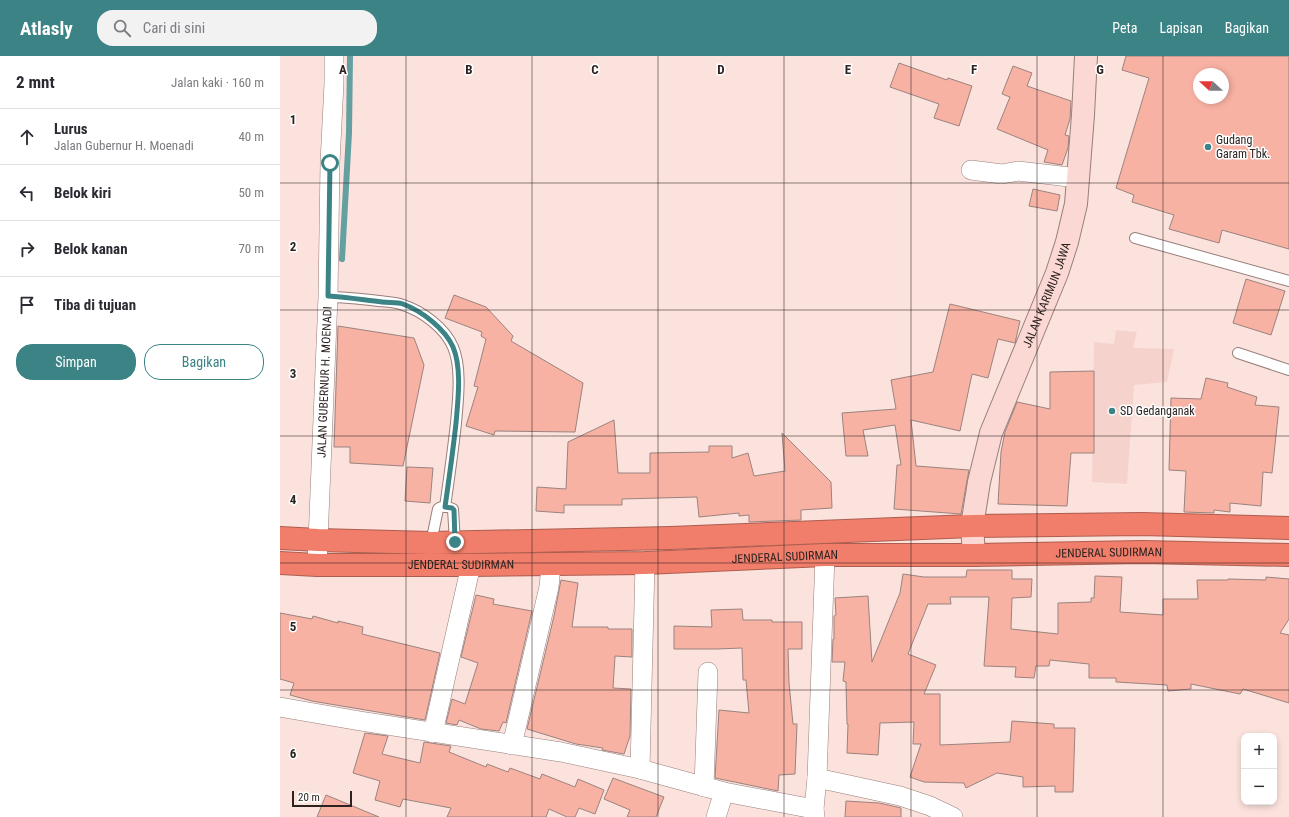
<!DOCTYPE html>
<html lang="id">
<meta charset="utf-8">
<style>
:root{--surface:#fff;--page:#f2f2f3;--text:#2b2b33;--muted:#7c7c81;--line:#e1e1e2;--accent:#3b8385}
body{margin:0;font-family:"Roboto Condensed",sans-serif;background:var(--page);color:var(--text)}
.controls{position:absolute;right:12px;bottom:12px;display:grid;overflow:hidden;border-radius:8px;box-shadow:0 2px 6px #0003}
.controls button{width:36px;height:36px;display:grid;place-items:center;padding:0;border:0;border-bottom:1px solid var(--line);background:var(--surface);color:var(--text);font:20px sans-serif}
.compass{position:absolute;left:913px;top:12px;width:36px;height:36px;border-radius:50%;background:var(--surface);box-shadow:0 2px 6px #0003;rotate:291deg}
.scale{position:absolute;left:12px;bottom:10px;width:60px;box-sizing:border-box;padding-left:4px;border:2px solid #2c2321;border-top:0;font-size:11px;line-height:14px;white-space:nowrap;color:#2c2321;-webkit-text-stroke:3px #fff;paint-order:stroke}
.stop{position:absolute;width:12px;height:12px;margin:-9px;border:3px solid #3b8385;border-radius:50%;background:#fff}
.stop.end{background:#3b8385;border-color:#fff;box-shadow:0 1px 4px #0008}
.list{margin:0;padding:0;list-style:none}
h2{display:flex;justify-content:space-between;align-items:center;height:52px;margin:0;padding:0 16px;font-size:17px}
h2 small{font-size:13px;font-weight:400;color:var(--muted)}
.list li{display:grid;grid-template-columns:26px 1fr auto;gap:12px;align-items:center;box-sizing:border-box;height:56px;padding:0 16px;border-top:1px solid var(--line)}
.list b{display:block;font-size:15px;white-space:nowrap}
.list p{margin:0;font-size:13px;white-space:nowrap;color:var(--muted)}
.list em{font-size:13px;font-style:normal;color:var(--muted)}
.actions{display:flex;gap:8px;padding:12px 16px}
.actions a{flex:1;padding:9px 0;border:1px solid var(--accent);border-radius:16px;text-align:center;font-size:14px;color:var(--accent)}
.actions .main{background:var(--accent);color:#fff}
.icon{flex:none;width:22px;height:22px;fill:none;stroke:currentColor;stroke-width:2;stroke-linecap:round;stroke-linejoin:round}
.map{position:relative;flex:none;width:1009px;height:761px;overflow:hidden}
header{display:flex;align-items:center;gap:24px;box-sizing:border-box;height:56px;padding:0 20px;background:var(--accent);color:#fff}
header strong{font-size:19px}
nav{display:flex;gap:22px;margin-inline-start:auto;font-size:14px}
.search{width:280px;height:36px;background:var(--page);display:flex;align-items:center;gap:10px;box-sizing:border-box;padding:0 14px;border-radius:16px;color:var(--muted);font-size:15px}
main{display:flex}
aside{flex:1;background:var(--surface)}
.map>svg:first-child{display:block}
.built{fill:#f5d3cc}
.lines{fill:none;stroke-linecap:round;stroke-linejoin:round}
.stream{stroke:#65a0a1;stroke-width:6}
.building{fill:#f8b2a4;stroke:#9a837e;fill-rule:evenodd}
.lane-casing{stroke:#977f7b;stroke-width:12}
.street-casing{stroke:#977f7b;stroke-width:20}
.secondary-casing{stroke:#977f7b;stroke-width:24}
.highway-casing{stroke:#ac5e51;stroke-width:24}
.lane{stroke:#fff;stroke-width:10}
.street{stroke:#fff;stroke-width:19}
.secondary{stroke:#fbd8d3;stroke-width:22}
.highway{stroke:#f17e6b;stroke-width:22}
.route{stroke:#3b8385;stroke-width:5}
.grid{fill:none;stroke:#2c2321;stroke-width:1;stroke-opacity:0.55}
.poi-dot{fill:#3b8385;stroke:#fff;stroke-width:1.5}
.labels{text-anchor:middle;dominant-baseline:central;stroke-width:3;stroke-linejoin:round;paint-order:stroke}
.poi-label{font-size:12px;fill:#2c2321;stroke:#fff;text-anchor:start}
.street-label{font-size:12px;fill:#2c2321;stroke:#fff}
.grid-label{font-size:13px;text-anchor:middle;font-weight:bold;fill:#2c2321;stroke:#fff;stroke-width:3;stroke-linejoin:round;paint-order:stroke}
</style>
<header>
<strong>Atlasly</strong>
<div class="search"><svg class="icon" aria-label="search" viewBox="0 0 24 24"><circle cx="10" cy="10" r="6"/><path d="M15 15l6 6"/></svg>Cari di sini</div>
<nav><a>Peta</a><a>Lapisan</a><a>Bagikan</a></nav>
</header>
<main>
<aside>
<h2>2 mnt<small>Jalan kaki · 160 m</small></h2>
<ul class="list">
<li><svg class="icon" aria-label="ahead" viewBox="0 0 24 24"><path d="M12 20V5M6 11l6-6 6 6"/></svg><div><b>Lurus</b><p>Jalan Gubernur H. Moenadi</p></div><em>40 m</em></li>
<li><svg class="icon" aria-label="left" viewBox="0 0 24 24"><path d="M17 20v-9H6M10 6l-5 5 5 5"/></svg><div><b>Belok kiri</b></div><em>50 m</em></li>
<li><svg class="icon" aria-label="right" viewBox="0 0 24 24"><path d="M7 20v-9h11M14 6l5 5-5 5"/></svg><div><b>Belok kanan</b></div><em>70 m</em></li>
<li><svg class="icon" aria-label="arrive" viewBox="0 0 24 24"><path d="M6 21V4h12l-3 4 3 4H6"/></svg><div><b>Tiba di tujuan</b></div></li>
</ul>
<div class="actions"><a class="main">Simpan</a><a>Bagikan</a></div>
</aside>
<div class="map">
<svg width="1009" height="761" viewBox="0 0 1009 761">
<rect width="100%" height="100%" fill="#fce2dd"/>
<!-- built -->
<path class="built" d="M836,274L857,276L853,292L894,293L887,326L854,329L847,428L812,426L814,286L834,288Z"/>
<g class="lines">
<!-- stream -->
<path class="stream" d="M62,203L69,77L70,0"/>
</g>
<!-- building -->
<path class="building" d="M846,0H1009V193L942,174L939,187L889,173L894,159L852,146L854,139L836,132L869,22L842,14ZM919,18H943V42H919Z
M619,7L667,24L668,22L692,30L679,70L654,62L659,48L610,31Z
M733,10L752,17L747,30L791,45L790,63L785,79L789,80L788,92L782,109L764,106L768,94L717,73L730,41L722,38Z
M753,133L780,139L777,155L749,150Z
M966,223L1005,235L991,279L953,267Z
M174,239L206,251L233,280L231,285L303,327L295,376L215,375L214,379L186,370L198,331L194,330L206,283L201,280L202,276L165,262Z
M670,248L740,265L735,287L718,283L708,322L692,318L680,375L631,364L636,410L689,414L681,458L614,453L617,409H621L615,369L583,374L588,400H566L562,357L616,353L611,324L653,316Z
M58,270L134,282L144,309L123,410L70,407V391H54Z
M814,315V397H791L787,450L718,448L721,396L725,376L737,346L770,353V316Z
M926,322L948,327L947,331L977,341L975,349L999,351L992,417L983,416L981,450L950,447V456L934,454V457L904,456L906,415L889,414L891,342L921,343Z
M334,364L338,417H370V397L429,396V390H452V402L468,397L474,420L505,415L502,377L551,426L552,452L521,454V464L469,466V459L459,460V457L419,461L417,441L342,443V449H284V457L256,455L257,431L286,433L288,386Z
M127,411L153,412L150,447L125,445Z
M687,514H732V523H752L751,541L732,542L731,573L778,578V547L811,546V542H814L815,520L842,521L840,556L883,559V543H918L917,524H948V523L986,524V521L1009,523V563L1000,577L1009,579V647L963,633L960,638L911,628V633L888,635L887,629L836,626V622H809V608L770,604L769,610H756L754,622L735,621L736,611L704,610L709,541H670L671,548H648L628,598L656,609L644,638H660V689L730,686L732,665L774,668V672H795L793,736H775V730L743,731V721L717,717L686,732L684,727L644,726L630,721L641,688H633L634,666L600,667L598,699L567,697L568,668H567L566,626L563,625L565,606H552L553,583H554V560L556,559L555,542L588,540L592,606L620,537L623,518L644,521H686Z
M281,524L298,527L292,571H328V573H352V601L335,600L333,632L351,633L350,680L344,698L322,694L323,692L296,688L247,673L274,560Z
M196,539L214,543L213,548L252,555L226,667L223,666L219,675L201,673L179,664L177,669L166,667L172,643L185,648L198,607L181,601Z
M462,553L463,564H492V566H522V593H508L509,627L513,668H517L515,718L499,719L498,735L435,722L439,654L469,657L466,624H463L462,592L437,593H394V570L432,571L431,554Z
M0,557L32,563L33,560L58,567V565L83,571L82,578L160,597L145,664L32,645L10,639L14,627L0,623Z
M85,677L108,680L102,698L140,707L144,686L171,690L169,696L206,711L207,708L228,716L230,712L260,723L262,718L295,731L298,723L324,734L315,758L299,752L295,761H287L269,753L266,761H167L171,752L123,743L120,751L95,744L100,725L73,717Z
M333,722L384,741L376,761H347L350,754L324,743Z
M46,739L99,761H37Z
M566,745L599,747L617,751L621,752V761H565Z"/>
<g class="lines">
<defs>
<path id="lane" d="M855,182L1009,225
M48,241C65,241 82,243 99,245C107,246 116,246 123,249C142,255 165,272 173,291C182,312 178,344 176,367C173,395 169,423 165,451
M958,297L1009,314
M151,487L158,453C162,449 169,451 173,453L175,486"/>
<g id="street">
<path d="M691,114L722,118L738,115L798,122"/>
<path id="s1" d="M37,509L48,241L50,107L54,27V0"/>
<path d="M0,651L80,665L281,696L360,713L444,736L534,753"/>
<path d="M153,677L191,509"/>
<path d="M232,689L269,531L271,509"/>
<path d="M360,713L365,507"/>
<path d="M537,722L620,740L650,750L673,761"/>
<path d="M424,731L428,616"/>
<path d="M436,761L444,736"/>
<path d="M535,761L534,753L537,722L545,499"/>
</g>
<g id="secondary">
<path id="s2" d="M694,499L692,470L699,426L711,377L777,217L787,186L796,148L803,59L806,0"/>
</g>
<g id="highway">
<path d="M0,482L38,484L151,487L391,482L692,470L862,468L1009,472"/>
<path id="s3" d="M0,507L37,509H191L365,507L545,499H694L862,496L1009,499"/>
</g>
</defs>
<!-- lane casing -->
<use href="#lane" class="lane-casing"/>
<!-- street casing -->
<use href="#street" class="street-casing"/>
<!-- secondary casing -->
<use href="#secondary" class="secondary-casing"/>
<!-- highway casing -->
<use href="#highway" class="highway-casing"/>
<!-- lane -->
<use href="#lane" class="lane"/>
<!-- street -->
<use href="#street" class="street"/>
<!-- secondary -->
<use href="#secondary" class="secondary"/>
<!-- highway -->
<use href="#highway" class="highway"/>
</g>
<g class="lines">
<!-- route -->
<path class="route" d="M50,107L48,240C66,241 84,244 102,246C109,247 117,246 123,248C142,255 165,273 173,291C182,312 178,344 176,367C173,395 169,423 165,451L172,452L174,454L175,486"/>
</g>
<!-- grid -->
<path class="grid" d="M126,0V761M252,0V761M378,0V761M504,0V761M631,0V761M757,0V761M883,0V761M0,127H1009M0,254H1009M0,380H1009M0,507H1009M0,634H1009"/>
<!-- markers -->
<g class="poi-dot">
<circle cx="928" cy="91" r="4"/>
<circle cx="832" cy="355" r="4"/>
</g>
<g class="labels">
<!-- poi labels -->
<g class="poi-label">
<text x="936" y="84">Gudang<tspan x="936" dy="14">Garam Tbk.</tspan></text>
<text x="840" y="355">SD Gedanganak</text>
</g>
<!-- street labels -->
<g class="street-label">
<text stroke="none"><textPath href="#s2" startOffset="273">JALAN KARIMUN JAWA</textPath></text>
<text stroke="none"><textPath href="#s1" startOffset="183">JALAN GUBERNUR H. MOENADI</textPath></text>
<text stroke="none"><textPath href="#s3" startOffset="829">JENDERAL SUDIRMAN</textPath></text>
<text stroke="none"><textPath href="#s3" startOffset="505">JENDERAL SUDIRMAN</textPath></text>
<text stroke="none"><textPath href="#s3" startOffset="181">JENDERAL SUDIRMAN</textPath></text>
</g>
</g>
<g class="grid-label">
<text x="63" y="18">A</text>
<text x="189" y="18">B</text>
<text x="315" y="18">C</text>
<text x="441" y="18">D</text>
<text x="568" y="18">E</text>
<text x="694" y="18">F</text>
<text x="820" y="18">G</text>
<text x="13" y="68">1</text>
<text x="13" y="195">2</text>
<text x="13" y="322">3</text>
<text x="13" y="448">4</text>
<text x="13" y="575">5</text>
<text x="13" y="702">6</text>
</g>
</svg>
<div class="controls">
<button>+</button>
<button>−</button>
</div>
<svg class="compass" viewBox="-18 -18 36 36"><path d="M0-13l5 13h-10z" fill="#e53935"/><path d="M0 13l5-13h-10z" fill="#7c7c81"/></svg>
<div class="scale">20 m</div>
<div class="stop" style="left:50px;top:107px"></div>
<div class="stop end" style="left:175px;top:486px"></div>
</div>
</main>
